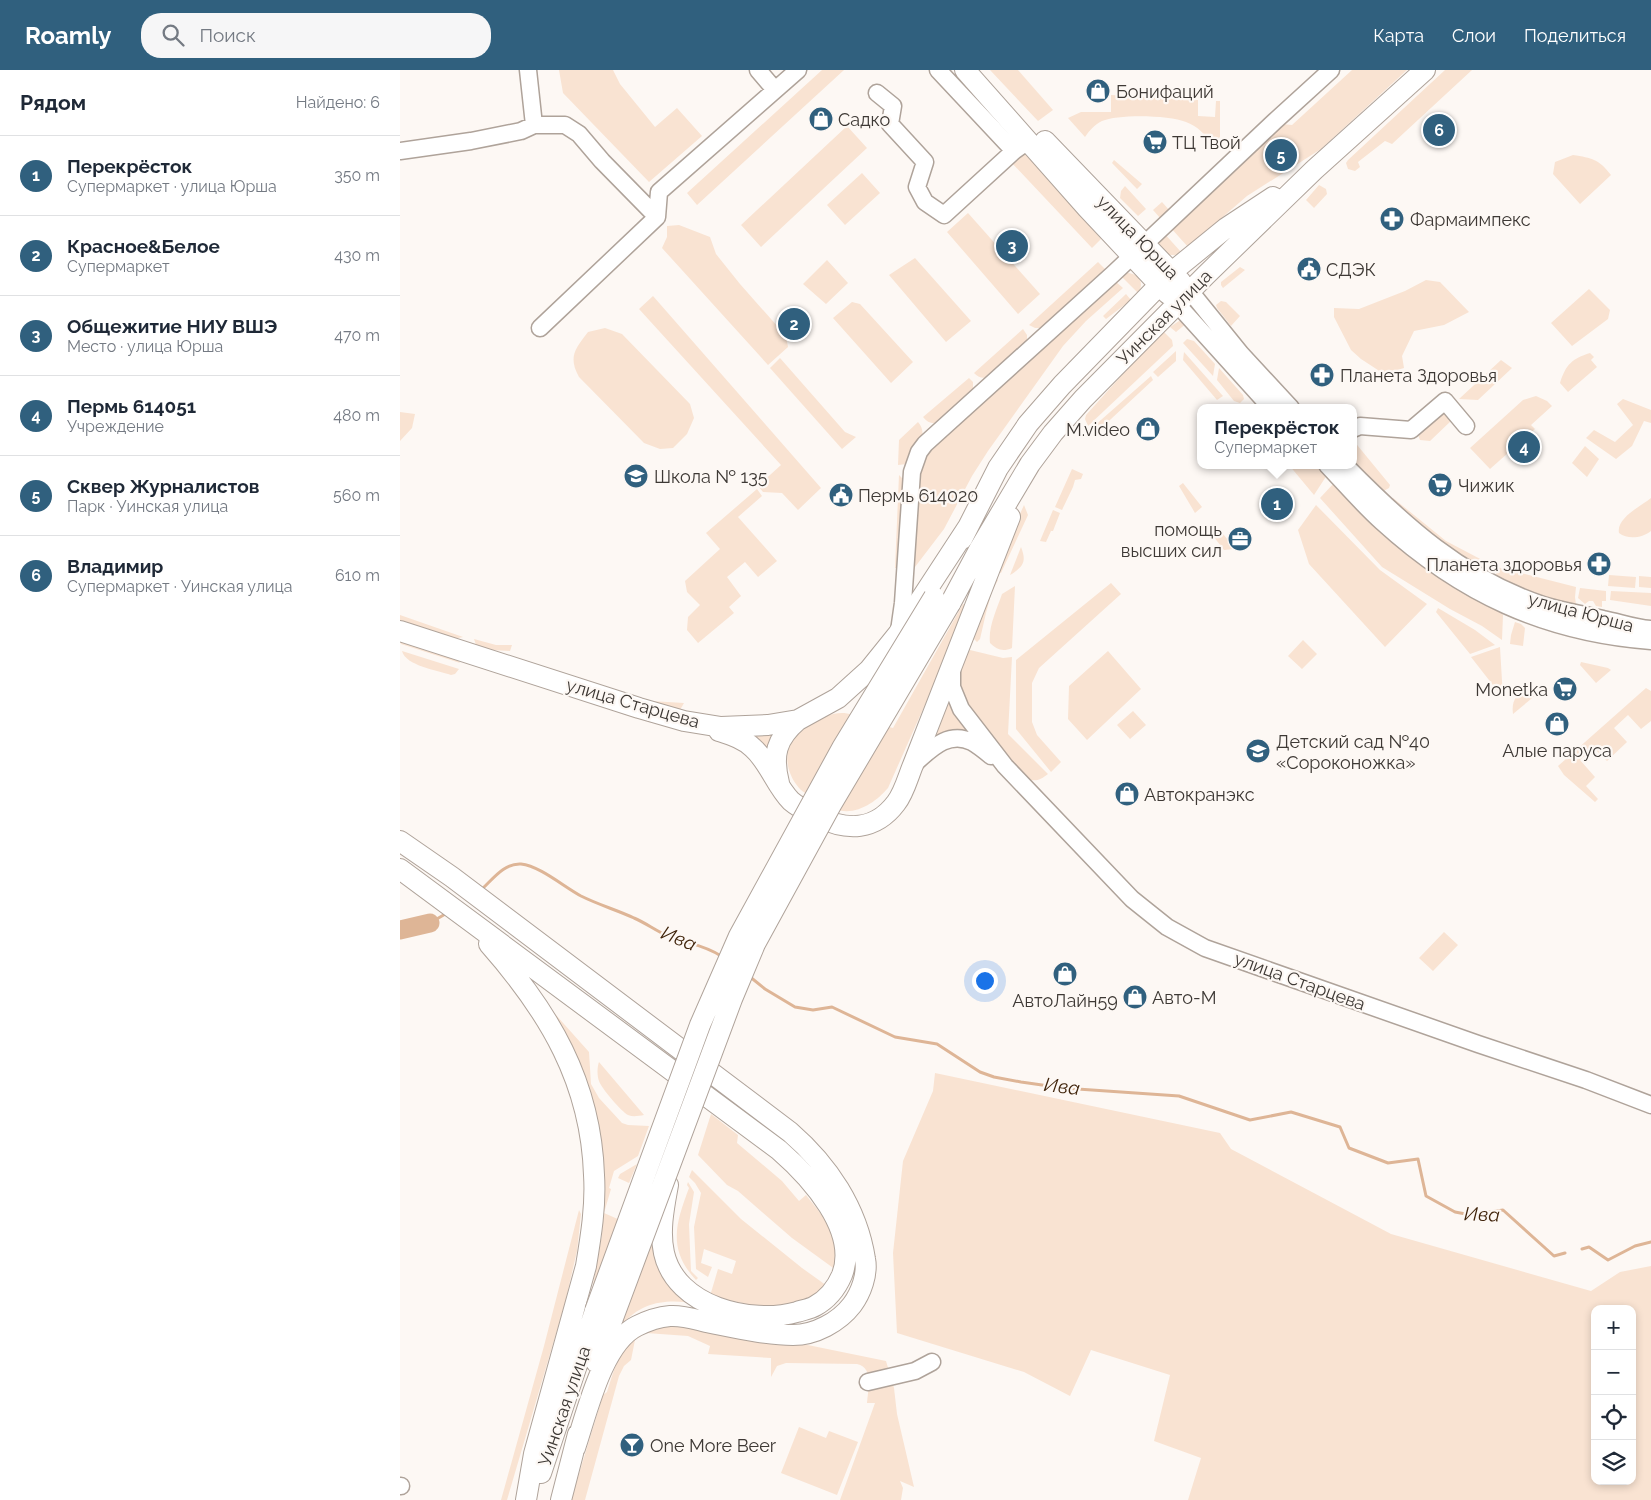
<!DOCTYPE html>
<html lang="ru">
<meta charset="utf-8">
<style>
:root{--surface:#fff;--page:#f6f6f7;--text:#1f2937;--muted:#747a83;--line:#e0e1e3;--accent:#30607e}
body{margin:0;font-family:Raleway,sans-serif;background:var(--page);color:var(--text)}
.controls{position:absolute;right:15px;bottom:15px;display:grid;overflow:hidden;border-radius:10px;box-shadow:0 2px 8px #0003}
.controls button{width:45px;height:45px;display:grid;place-items:center;padding:0;border:0;border-bottom:1px solid var(--line);background:var(--surface);color:var(--text);font:25px sans-serif}
.you{position:absolute;left:584px;top:910px;width:18px;height:18px;margin:-12px;border:4px solid #fff;border-radius:50%;background:#1a73e8;box-shadow:0 0 0 8px #1a73e833}
.badge{display:grid;place-items:center;width:32px;height:32px;border-radius:50%;background:var(--accent);color:#fff;font-size:16px;font-weight:700}
.pin{position:absolute;translate:-50% -50%;border:2px solid #fff;box-shadow:0 1px 5px #0006}
.popup{position:absolute;left:797px;top:334px;width:160px;height:65px;box-sizing:border-box;display:grid;place-content:center;border-radius:10px;background:var(--surface);filter:drop-shadow(0 1px 4px #0005);font-size:16px;white-space:nowrap;color:var(--muted)}
.popup b{font-size:19px;color:var(--text)}
.popup::after{content:'';position:absolute;left:50%;top:100%;margin-left:-10px;border:10px solid transparent;border-top-color:var(--surface)}
.list{margin:0;padding:0;list-style:none}
h2{display:flex;justify-content:space-between;align-items:center;height:65px;margin:0;padding:0 20px;font-size:21px}
h2 small{font-size:16px;font-weight:400;color:var(--muted)}
.list li{display:grid;grid-template-columns:32px 1fr auto;gap:15px;align-items:center;box-sizing:border-box;height:80px;padding:0 20px;border-top:1px solid var(--line)}
.list b{display:block;font-size:19px;white-space:nowrap}
.list p{margin:0;font-size:16px;white-space:nowrap;color:var(--muted)}
.list em{font-size:16px;font-style:normal;color:var(--muted)}
.icon{flex:none;width:28px;height:28px;fill:none;stroke:currentColor;stroke-width:2;stroke-linecap:round;stroke-linejoin:round}
.map{position:relative;flex:none;width:1251px;height:1430px;overflow:hidden}
header{display:flex;align-items:center;gap:30px;box-sizing:border-box;height:70px;padding:0 25px;background:var(--accent);color:#fff}
header strong{font-size:24px}
nav{display:flex;gap:28px;margin-inline-start:auto;font-size:18px}
.search{width:350px;height:45px;background:var(--page);display:flex;align-items:center;gap:12px;box-sizing:border-box;padding:0 18px;border-radius:20px;color:var(--muted);font-size:19px}
main{display:flex}
aside{flex:1;background:var(--surface)}
.map>svg:first-child{display:block}
.green{fill:#f9e3d2;fill-rule:evenodd}
.lines{fill:none;stroke-linecap:round;stroke-linejoin:round}
.stream{stroke:#deb596;stroke-width:3}
.river{stroke:#deb596;stroke-width:19}
.minor-casing{stroke:#afa39a;stroke-width:19}
.major-casing{stroke:#afa39a;stroke-width:22}
.minor{stroke:#fff;stroke-width:16}
.major{stroke:#fff;stroke-width:20}
.major-bridge-casing{stroke:#afa39a;stroke-width:22;stroke-linecap:butt}
.major-bridge{stroke:#fff;stroke-width:20}
.labels{text-anchor:middle;dominant-baseline:central;stroke-width:4.5;stroke-linejoin:round;paint-order:stroke}
.poi-label{font-size:18px;fill:#3e3935;stroke:#fdf8f4;text-anchor:start}
.street-label{font-size:18px;fill:#3e3935;stroke:#fdf8f4}
.water-label{font-size:19px;font-style:italic;fill:#40240b;stroke:#fdf8f4}
</style>
<header>
<strong>Roamly</strong>
<div class="search"><svg class="icon" aria-label="search" viewBox="0 0 24 24"><circle cx="10" cy="10" r="6"/><path d="M15 15l6 6"/></svg>Поиск</div>
<nav><a>Карта</a><a>Слои</a><a>Поделиться</a></nav>
</header>
<main>
<aside>
<h2>Рядом<small>Найдено: 6</small></h2>
<ul class="list">
<li><span class="badge">1</span><div><b>Перекрёсток</b><p>Супермаркет · улица Юрша</p></div><em>350 m</em></li>
<li><span class="badge">2</span><div><b>Красное&amp;Белое</b><p>Супермаркет</p></div><em>430 m</em></li>
<li><span class="badge">3</span><div><b>Общежитие НИУ ВШЭ</b><p>Место · улица Юрша</p></div><em>470 m</em></li>
<li><span class="badge">4</span><div><b>Пермь 614051</b><p>Учреждение</p></div><em>480 m</em></li>
<li><span class="badge">5</span><div><b>Сквер Журналистов</b><p>Парк · Уинская улица</p></div><em>560 m</em></li>
<li><span class="badge">6</span><div><b>Владимир</b><p>Супермаркет · Уинская улица</p></div><em>610 m</em></li>
</ul>
</aside>
<div class="map">
<svg width="1251" height="1430" viewBox="0 0 1251 1430">
<rect width="100%" height="100%" fill="#fdf8f4"/>
<!-- green -->
<path class="green" d="M159,0H213L220,14L255,57L277,38L302,66L249,112L163,23Z
M422,0H444L297,135L287,123Z
M590,0H618L653,40L638,51Z
M952,0H1007L921,79L847,126L788,177L770,157L882,54L892,55Z
M1045,0H1072L992,74L985,71L958,92L960,97L955,101L948,99L946,93L948,90Z
M711,25L798,30V46L815,47L816,31H820V67L812,74C805,64 797,56 786,52C769,45 718,44 702,51C694,55 690,60 685,67L668,48L681,42H711Z
M447,56L467,78L361,177L341,155Z
M624,83L628,84L637,93L701,169L692,178L610,91Z
M1173,85C1192,88 1199,89 1211,105L1180,134L1153,104L1155,92Z
M714,90L742,114L737,119L712,93Z
M462,103L480,123L445,155L427,135Z
M919,115L926,119L927,124L914,138L906,130Z
M725,116L746,139L738,146L720,128L721,121Z
M762,132L770,141L761,149L753,140Z
M568,143L640,224L618,244L547,162Z
M279,155L310,167L316,184L340,214L386,266L388,277L368,295L262,178L267,167V156Z
M763,162L781,182C771,189 766,183 758,176V171Z
M515,188L571,251L546,272L489,205Z
M427,190L448,213L426,234L403,214Z
M698,192L707,201L643,258H635L629,255Z
M840,197L845,200L823,218L821,215V212Z
M727,203C739,203 745,213 738,223L721,206Z
M1026,210L1040,212L1069,242L1044,255L1014,261L1002,286L1004,298L984,304L961,289L951,280L934,247V238L959,239L1005,221Z
M715,211L723,218L686,251L663,276L588,381L572,406L544,459L515,497L511,499L518,406L525,387L533,376L632,284L638,283Z
M1189,219L1210,240L1208,249L1172,276L1151,253Z
M726,224L731,230L706,249L703,246Z
M253,226L421,418L398,440L382,423L363,422L358,416L381,395L239,239Z
M821,231L826,232L840,246L831,256L817,238L816,235Z
M452,232L460,234L513,292L491,313L433,248Z
M779,251L788,252L776,262L770,257Z
M205,258L222,264L290,334L294,348L287,364L273,378L260,379L244,373L179,307C168,287 175,279 188,262Z
M623,259L627,265V271L588,307C582,309 578,307 574,303Z
M764,262L772,270L773,276L688,356L685,349L686,345L741,284Z
M787,269L794,271L815,294L813,306L783,273Z
M776,281V291L758,307L753,302Z
M784,282L823,326L817,330L783,290Z
M1190,283L1194,287L1191,290L1197,297L1168,322L1160,313C1166,294 1172,289 1190,283Z
M380,288L445,362L456,367L442,379L370,298Z
M1101,290L1112,298L1078,330L1059,329Z
M819,298L843,325L844,329L840,333L834,331L817,310Z
M751,306L753,310L697,362L693,357Z
M569,308L573,312V320L537,353C531,354 527,352 523,347Z
M1136,326L1147,331L1152,336L1131,355L1135,359L1090,399L1070,378L1123,330Z
M1223,329L1251,340V353L1244,351L1232,376L1216,389L1186,368L1194,360L1215,372L1233,355L1217,334Z
M1042,340L1052,350L1030,371L1020,370L1017,362Z
M0,342L15,344L12,358L0,371Z
M518,352C530,366 515,380 507,394L498,395L499,370Z
M953,370L990,415L989,418L980,423L953,395Z
M1185,376L1199,389L1187,407L1172,393Z
M889,395H917L927,405L914,425Z
M672,399L683,404L681,409L675,410L673,417L662,440L655,437Z
M499,405L503,409L502,498H495Z
M783,413L802,437L795,443L779,416Z
M934,413L994,473L1055,517L1101,542L1103,545L1102,570L1082,556L1050,539L982,497L920,428Z
M357,419L362,426L338,447L377,491L358,507L345,492L327,507L341,526L329,537L334,543L298,573L287,560L288,547L300,535L287,522L285,511L320,479L306,463Z
M993,428L1046,471L1086,492V501L1047,482L991,429Z
M1251,428V461C1242,468 1228,470 1219,463C1216,448 1241,436 1251,428Z
M624,435L628,445L601,503L594,501Z
M916,435L980,500L1027,534L985,577L909,494L898,460Z
M653,440L660,443L653,461H651L646,472L640,471Z
M816,455L835,479L824,480L810,462Z
M621,477C627,492 623,497 610,505Z
M1097,497L1176,517L1175,527L1176,535L1149,530L1096,507Z
M1209,505L1236,507L1235,518L1208,516Z
M1239,506L1251,507V518L1239,517Z
M591,508L598,510L592,521L586,543L580,569L577,572L572,567Z
M711,513L721,524L639,598L632,613V652L637,665L661,692L651,702L616,659V590Z
M615,516L612,578C603,582 597,580 590,573C588,557 597,539 602,524Z
M1180,518L1206,521V531H1202V537L1196,536L1193,531H1189L1185,534L1178,528Z
M1211,521L1251,523V536L1210,530Z
M563,534L566,535L539,603L488,718C476,732 455,747 435,739C429,736 424,732 418,729C412,726 403,723 399,718C379,694 385,665 413,652C423,648 431,643 442,643C454,643 480,654 493,658Z
M1038,538L1075,560L1095,575L1070,584L1036,542Z
M0,545L63,567L54,569L0,552Z
M1115,552L1121,554L1125,558L1123,576L1110,574L1111,565Z
M74,569L96,575H112L110,581L91,580L76,575Z
M903,570L917,584L902,599L888,586Z
M0,571L56,588L60,593L1,574Z
M1100,577L1103,628L1071,587Z
M570,580L603,588L612,587L608,664L648,704C639,711 635,712 624,708L564,640L558,604L567,581Z
M2,581L59,599L55,604L51,605C37,600 6,596 2,581Z
M708,581L741,619L687,670L668,649L669,616Z
M1181,592L1208,598L1211,600L1196,613L1180,595Z
M1129,615L1137,624L1113,644C1111,628 1118,625 1129,615Z
M1246,618L1251,621V651L1241,659L1228,645L1214,658L1227,672L1207,691L1194,678L1180,690L1195,707L1186,716L1198,729L1195,732L1164,705L1158,696Z
M251,631L284,633L280,640Z
M549,631H550L577,668L535,667Z
M733,641L746,655L730,669L717,655Z
M383,656L369,690L341,663Z
M1044,862L1058,875L1033,901L1019,888Z
M139,926L189,982L191,1014L199,1028L222,1053L228,1055L249,1056L238,1086L214,1101L209,1118L211,1119L204,1143L220,1150L196,1216L193,1215L202,1165L203,1132L200,1090Z
M199,992L244,1045C238,1046 233,1047 228,1045C222,1042 201,1018 199,1011C197,1006 197,997 199,992Z
M535,1003L820,1063L831,1079L991,1164L1191,1221L1220,1202L1251,1196V1430H788L801,1388L754,1371L770,1305L691,1280L670,1326L624,1302L497,1263L493,1183L503,1091L533,1021ZM1195,1239H1232V1411H1195Z
M311,1044L338,1065L337,1073L382,1111L399,1131L406,1125C417,1139 437,1162 439,1180C440,1186 437,1194 436,1200L392,1168L338,1121L327,1115L298,1085Z
M237,1094L229,1113L218,1108L220,1104Z
M292,1100L341,1149L402,1198L430,1218L424,1227L365,1238L310,1226L318,1199L332,1204L336,1191L304,1179L301,1193L312,1197L308,1207L296,1199L294,1157L301,1123L295,1113L289,1107Z
M288,1112L294,1122L289,1154L290,1179L291,1201L298,1208L296,1210C267,1179 276,1153 289,1118L287,1115Z
M179,1140L181,1144L177,1181L165,1233L107,1430H101L144,1276Z
M255,1163L299,1234C269,1229 243,1230 222,1255L221,1253Z
M277,1251L393,1272L486,1291L494,1318L497,1344L514,1417L500,1411L503,1418L501,1430H440L475,1333H467C468,1318 474,1298 457,1294L386,1293L377,1296L371,1307V1288L308,1284L310,1276L288,1266L246,1263L235,1270L231,1290L224,1296L219,1306L185,1430H171L203,1325L207,1322C213,1304 219,1278 236,1266C246,1260 266,1255 277,1251Z
M399,1357L426,1368L429,1361L458,1372L437,1425L381,1403Z"/>
<g class="lines">
<!-- stream -->
<path class="stream" d="M81,820C93,809 104,793 121,794C140,796 164,817 181,826C199,835 217,840 234,848C246,853 256,861 268,866C286,873 305,875 321,886
M30,853L47,843
M349,906L365,919L395,937L413,940L432,937L495,967L537,974L580,1002L594,1007L621,1012L663,1018L779,1026L850,1050L891,1042L940,1057L949,1078L988,1093L1018,1089L1026,1126L1055,1142L1071,1145L1103,1140L1154,1186L1165,1183
M1182,1179L1189,1177L1208,1190L1235,1176L1251,1172"/>
<!-- river -->
<path class="river" d="M0,860L30,853"/>
<defs>
<path id="minor" d="M128,0L134,55
M358,0L375,20
M538,0L614,81
M477,23L493,36L490,54L525,92L517,117L525,132L544,145L614,81L628,71
M0,81L71,71L121,61L134,55H165L179,64L202,91L257,147
M790,221L841,284L891,338
M777,234L871,338
M140,258L257,147L259,122L398,0
M953,359L960,356L1011,360L1045,331L1066,356
M927,395C945,414 963,435 982,452C1061,524 1145,563 1251,571
M945,395C1004,455 1062,508 1143,535C1162,541 1183,544 1203,549C1219,552 1234,558 1251,559
M499,561L503,533L512,402L519,382L525,374L713,204L875,51L931,0
M552,598V617L561,639L605,696L732,829L767,857L805,878L1078,974L1186,1010L1251,1035
M514,694C530,680 548,660 572,672C579,676 585,681 591,686
M468,1312L515,1301L532,1292
M0,1416H1"/>
<path id="major" d="M565,0L687,138L768,224
M645,71L781,212
M562,469L598,398L628,354L662,315L772,202L826,158L873,127
M550,534L580,478L630,394L653,363L683,329L806,205L914,100L1025,0
M0,561L239,638L284,651L321,657L368,655L398,650L438,628L469,600L498,564L568,457
M319,661C331,665 344,669 353,678C369,692 376,716 391,731C399,738 408,742 418,747C447,761 475,761 496,733C504,723 508,707 513,695L610,447
M379,713C372,685 376,669 398,650
M0,771L52,807L390,1062C428,1095 457,1138 465,1189C468,1204 461,1223 452,1235C439,1252 415,1265 393,1265C367,1265 336,1258 311,1253C297,1250 284,1245 270,1246C259,1247 247,1251 237,1256C202,1273 187,1343 175,1378
M0,799L379,1080C410,1107 459,1160 442,1205C436,1219 428,1229 415,1236C410,1239 403,1240 397,1242C351,1255 276,1237 264,1183C259,1161 264,1137 268,1115
M89,874C149,942 191,1012 194,1105C196,1135 191,1166 186,1196L134,1384L126,1430
M196,1292L206,1263L213,1248
M141,1403L195,1241
M161,1430L178,1364"/>
</defs>
<!-- minor casing -->
<use href="#minor" class="minor-casing"/>
<!-- major casing -->
<use href="#major" class="major-casing"/>
<!-- minor -->
<use href="#minor" class="minor"/>
<!-- major -->
<use href="#major" class="major"/>
<defs>
<path id="major-bridge" d="M195,1241L300,955L339,866L442,678L534,527
M213,1248L332,929L355,874L431,735L550,534"/>
</defs>
<!-- major-bridge casing -->
<use href="#major-bridge" class="major-bridge-casing"/>
<!-- major-bridge -->
<use href="#major-bridge" class="major-bridge"/>
</g>
<!-- icons -->
<defs>
<symbol id="shop-disc" viewBox="-11 -11 22 22"><circle r="9.5" fill="#30607e" stroke="#fdf8f4"/><path d="M-5-2.5h2.3a2.7 3.5 0 0 1 5.4 0H5L5.5 6h-11ZM-1.5-2.5h3a1.5 2.3 0 0 0-3 0Z" fill="#fff"/></symbol>
<symbol id="supermarket-disc" viewBox="-11 -11 22 22"><circle r="9.5" fill="#30607e" stroke="#fdf8f4"/><path d="M-6-5.5h2.5l.6 2H6L4.5 2H-2.5L-4.4-4H-6ZM-1.5 3.2a1.3 1.3 0 1 0 .1 0ZM3 3.2a1.3 1.3 0 1 0 .1 0Z" fill="#fff"/></symbol>
<symbol id="pharmacy-disc" viewBox="-11 -11 22 22"><circle r="9.5" fill="#30607e" stroke="#fdf8f4"/><path d="M-2-6h4v4h4v4h-4v4h-4v-4h-4v-4h4Z" fill="#fff"/></symbol>
<symbol id="civic-disc" viewBox="-11 -11 22 22"><circle r="9.5" fill="#30607e" stroke="#fdf8f4"/><path d="M-.6-6.5H3V-4.5H.6V-3L4-1V1h2V6H-6V1h2V-1L-.6-3ZM-1.2 2.5V6h2.4V2.5Z" fill="#fff"/></symbol>
<symbol id="school-disc" viewBox="-11 -11 22 22"><circle r="9.5" fill="#30607e" stroke="#fdf8f4"/><path d="M0-5L7-2L0 1L-7-2ZM-4 1L0 2.5L4 1V4Q0 6-4 4Z" fill="#fff"/></symbol>
<symbol id="office-disc" viewBox="-11 -11 22 22"><circle r="9.5" fill="#30607e" stroke="#fdf8f4"/><path d="M-6-3h4V-5.5h4V-3h4V5H-6ZM-1-4.5V-3h2v-1.5ZM-6 0V1H6V0Z" fill="#fff"/></symbol>
<symbol id="bar-disc" viewBox="-11 -11 22 22"><circle r="9.5" fill="#30607e" stroke="#fdf8f4"/><path d="M-6-5H6L.8 .8V4.5H3.5V6h-7V4.5H-.8V.8Z" fill="#fff"/></symbol>
</defs>
<g fill-rule="evenodd">
<use href="#shop-disc" x="684" y="7" width="28" height="28"/>
<use href="#shop-disc" x="407" y="35" width="28" height="28"/>
<use href="#supermarket-disc" x="741" y="58" width="28" height="28"/>
<use href="#pharmacy-disc" x="978" y="135" width="28" height="28"/>
<use href="#civic-disc" x="895" y="185" width="28" height="28"/>
<use href="#pharmacy-disc" x="908" y="291" width="28" height="28"/>
<use href="#shop-disc" x="734" y="345" width="28" height="28"/>
<use href="#school-disc" x="222" y="392" width="28" height="28"/>
<use href="#supermarket-disc" x="1026" y="401" width="28" height="28"/>
<use href="#civic-disc" x="427" y="411" width="28" height="28"/>
<use href="#office-disc" x="826" y="455" width="28" height="28"/>
<use href="#pharmacy-disc" x="1185" y="480" width="28" height="28"/>
<use href="#supermarket-disc" x="1151" y="605" width="28" height="28"/>
<use href="#shop-disc" x="1143" y="640" width="28" height="28"/>
<use href="#school-disc" x="844" y="667" width="28" height="28"/>
<use href="#shop-disc" x="713" y="710" width="28" height="28"/>
<use href="#shop-disc" x="651" y="890" width="28" height="28"/>
<use href="#shop-disc" x="721" y="913" width="28" height="28"/>
<use href="#bar-disc" x="218" y="1361" width="28" height="28"/>
</g>
<g class="labels">
<!-- poi labels -->
<g class="poi-label">
<text x="716" y="21">Бонифаций</text>
<text x="438" y="49">Садко</text>
<text x="772" y="72">ТЦ Твой</text>
<text x="1010" y="149">Фармаимпекс</text>
<text x="926" y="199">СДЭК</text>
<text x="940" y="305">Планета Здоровья</text>
<text x="730" y="359" text-anchor="end">M.video</text>
<text x="254" y="406">Школа № 135</text>
<text x="1058" y="415">Чижик</text>
<text x="458" y="425">Пермь 614020</text>
<text x="822" y="459" text-anchor="end">помощь<tspan x="822" dy="21">высших сил</tspan></text>
<text x="1182" y="494" text-anchor="end">Планета здоровья</text>
<text x="1148" y="619" text-anchor="end">Monetka</text>
<text x="876" y="671">Детский сад №40<tspan x="876" dy="21">«Сороконожка»</tspan></text>
<text x="1157" y="680" text-anchor="middle">Алые паруса</text>
<text x="744" y="724">Автокранэкс</text>
<text x="752" y="927">Авто-М</text>
<text x="665" y="930" text-anchor="middle">АвтоЛайн59</text>
<text x="250" y="1375">One More Beer</text>
</g>
<!-- street labels -->
<g class="street-label">
<text transform="translate(738 167) rotate(46)">улица Юрша</text>
<text transform="translate(764 247) rotate(-45)">Уинская улица</text>
<text transform="translate(1181 542) rotate(15)">улица Юрша</text>
<text transform="translate(233 633) rotate(16)">улица Старцева</text>
<text transform="translate(900 911) rotate(20)">улица Старцева</text>
<text transform="translate(164 1336) rotate(-71)">Уинская улица</text>
</g>
<!-- water labels -->
<g class="water-label">
<text transform="translate(279 868) rotate(22)">Ива</text>
<text transform="translate(662 1016) rotate(7)">Ива</text>
<text transform="translate(1082 1144) rotate(2)">Ива</text>
</g>
</g>
</svg>
<div class="controls">
<button>+</button>
<button>−</button>
<button><svg class="icon" aria-label="locate" viewBox="0 0 24 24"><circle cx="12" cy="12" r="6"/><path d="M12 2v4M12 18v4M2 12h4M18 12h4"/></svg></button>
<button><svg class="icon" aria-label="layers" viewBox="0 0 24 24"><path d="M12 4l9 5-9 5-9-5zM3 14l9 5 9-5"/></svg></button>
</div>
<div class="you"></div>
<div class="pin badge" style="left:877px;top:434px">1</div>
<div class="popup"><b>Перекрёсток</b>Супермаркет</div>
<div class="pin badge" style="left:394px;top:254px">2</div>
<div class="pin badge" style="left:612px;top:176px">3</div>
<div class="pin badge" style="left:1124px;top:377px">4</div>
<div class="pin badge" style="left:881px;top:85px">5</div>
<div class="pin badge" style="left:1039px;top:60px">6</div>
</div>
</main>
